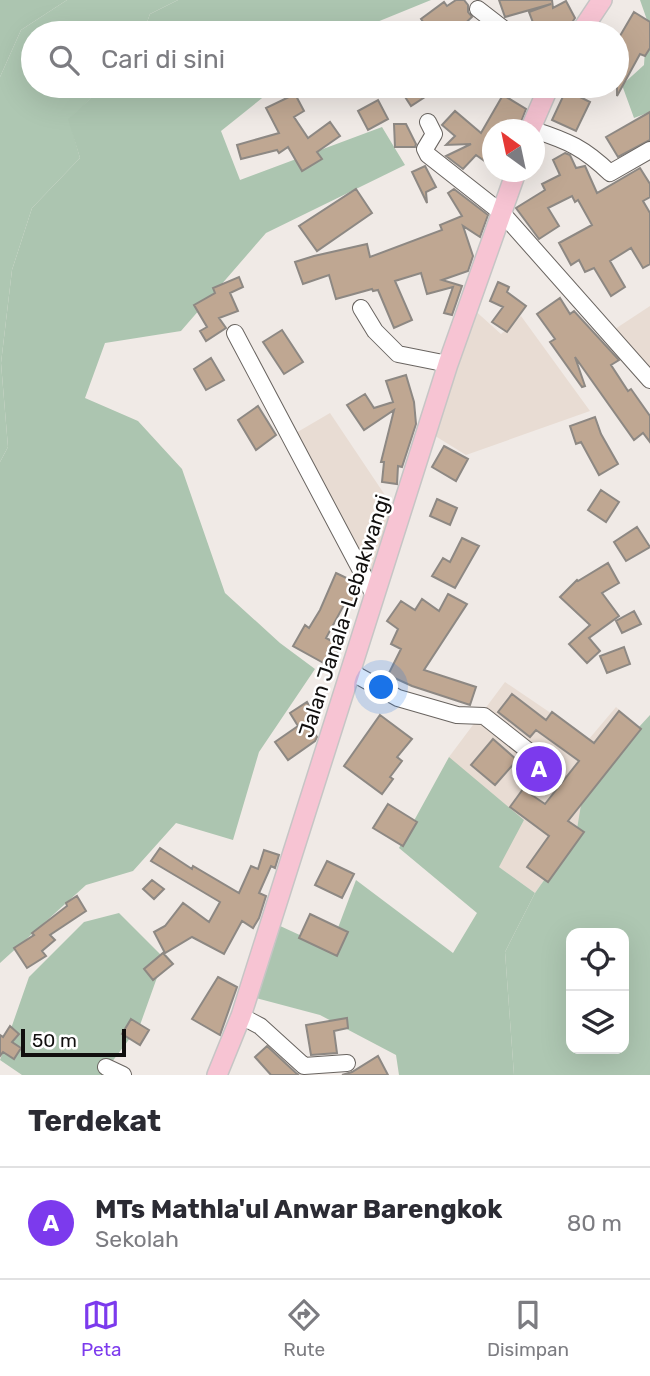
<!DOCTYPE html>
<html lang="id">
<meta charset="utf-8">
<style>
:root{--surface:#fff;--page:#f7f7f7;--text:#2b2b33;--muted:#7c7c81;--line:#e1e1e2;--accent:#7c3aed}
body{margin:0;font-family:Rubik,sans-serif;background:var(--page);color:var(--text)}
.controls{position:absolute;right:21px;bottom:21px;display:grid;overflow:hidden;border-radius:14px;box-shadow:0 7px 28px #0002}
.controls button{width:63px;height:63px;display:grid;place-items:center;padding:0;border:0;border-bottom:2px solid var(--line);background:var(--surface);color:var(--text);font:35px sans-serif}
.compass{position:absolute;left:482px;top:119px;width:63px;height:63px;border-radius:50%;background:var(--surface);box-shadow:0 7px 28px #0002;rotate:327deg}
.scale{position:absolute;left:21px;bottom:18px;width:105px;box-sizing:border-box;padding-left:7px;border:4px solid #110f0e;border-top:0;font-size:19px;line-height:24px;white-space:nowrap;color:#110f0e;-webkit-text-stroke:5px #fff;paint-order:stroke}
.you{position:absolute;left:382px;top:688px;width:24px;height:24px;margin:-18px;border:5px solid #fff;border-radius:50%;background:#1a73e8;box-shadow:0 0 0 10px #1a73e833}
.badge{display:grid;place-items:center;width:46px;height:46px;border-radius:50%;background:var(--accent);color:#fff;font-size:23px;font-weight:700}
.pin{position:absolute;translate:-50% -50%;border:4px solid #fff;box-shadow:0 2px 7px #0006}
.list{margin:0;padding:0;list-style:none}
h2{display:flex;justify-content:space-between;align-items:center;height:91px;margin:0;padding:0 28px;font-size:30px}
h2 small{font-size:23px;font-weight:400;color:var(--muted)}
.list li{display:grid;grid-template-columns:46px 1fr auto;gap:21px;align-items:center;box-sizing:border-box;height:112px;padding:0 28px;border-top:2px solid var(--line)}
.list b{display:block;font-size:26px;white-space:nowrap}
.list p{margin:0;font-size:23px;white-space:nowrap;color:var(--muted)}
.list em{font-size:23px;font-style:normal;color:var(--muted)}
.icon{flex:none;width:38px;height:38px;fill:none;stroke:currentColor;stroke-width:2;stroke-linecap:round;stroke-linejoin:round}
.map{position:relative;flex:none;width:650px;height:1075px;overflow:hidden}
.search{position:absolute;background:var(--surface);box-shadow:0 7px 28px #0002;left:21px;right:21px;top:21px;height:77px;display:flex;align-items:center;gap:18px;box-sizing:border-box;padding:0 24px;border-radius:38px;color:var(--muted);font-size:26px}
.sheet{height:203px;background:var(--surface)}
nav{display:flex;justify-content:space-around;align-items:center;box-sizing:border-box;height:98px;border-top:2px solid var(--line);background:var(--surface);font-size:19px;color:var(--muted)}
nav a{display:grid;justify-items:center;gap:4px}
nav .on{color:var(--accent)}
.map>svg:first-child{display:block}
.built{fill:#e8dcd3}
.green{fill:#aec7b2;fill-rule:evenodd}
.forest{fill:#acc5b0}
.building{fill:#bfa792;stroke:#8d8883;stroke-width:2}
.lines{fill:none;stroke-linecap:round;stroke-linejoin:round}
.minor-casing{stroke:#696460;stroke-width:18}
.major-casing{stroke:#c6c5c5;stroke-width:22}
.minor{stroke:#fff;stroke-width:16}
.major{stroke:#f7c4d3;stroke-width:19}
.labels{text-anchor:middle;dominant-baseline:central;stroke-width:5;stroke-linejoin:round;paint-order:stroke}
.street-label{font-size:21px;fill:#110f0e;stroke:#fff}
</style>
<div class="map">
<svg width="650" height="1075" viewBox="0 0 650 1075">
<rect width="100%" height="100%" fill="#f0eae6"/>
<!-- built -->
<path class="built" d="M650,306V382L612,331Z
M471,307L501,334L521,316L590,411L466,455L432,434Z
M330,413L403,522L375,586L289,437Z
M505,682L589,739L616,707L638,727L576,835L535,893L499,867L449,757Z"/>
<!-- green -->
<path class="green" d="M67,0H178L150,14L143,33H33V86H104L69,119L80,158L32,208L12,270L1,363L8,447L0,462V77L21,30Z
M650,715V1075H514L505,952L535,893L576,835L584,787ZM571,933H624V1049H571Z"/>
<!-- forest -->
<path class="forest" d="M0,0H67L21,30L0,77Z
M178,0H431L350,33H143L150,14Z
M640,0H650V112L634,118L622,85L644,65L647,20Z
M104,86H277L221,131L240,180L382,127L405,165L266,233L181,331L105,343L85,398L138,421L182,469L225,593L280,643L315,669L259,752L233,840L176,823L133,871L86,885L0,963V462L8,447L1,363L12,270L32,208L80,158L68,119Z
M449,757L524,820L499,867L535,893L505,952L514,1075H399L396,1055L320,1015L252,997L278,925L330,949L356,880L453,953L477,913L399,848Z
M119,913L164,958L140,1025L102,1075H22L0,1060L29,977L84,922Z"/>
<!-- building -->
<path class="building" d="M456,0H464L468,5V12L472,17L455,33H431L421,19L444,2L447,6Z
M499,0H552L553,8L566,1L575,18L565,33H537L529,12L551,4L505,17Z
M634,12L650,22V48L645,56L640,54L617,96V41Z
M398,86H422L428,95L411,106Z
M566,90L590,102L576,131L552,120Z
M295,94L304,111L294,117L308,138L330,122L340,136L317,152L322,159L302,171L288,147L279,153L277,150L241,159L237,145L279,133L266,108Z
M503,95L526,109L518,130H493V167L476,155L463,169L446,156L471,144L446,145L455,136L442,125L455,111L481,133Z
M378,100L388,119L368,130L358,111Z
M650,112V140L618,157L606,137Z
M394,124H406L416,144L415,147H395Z
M565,153L570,155L576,168L585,166L597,193L640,168L650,184V197L643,201L650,213V264L643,268L631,248L610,261L625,287L611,296L594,268L585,272L579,260L571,265L559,243L592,225L578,200L575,202L572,196L548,208L559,226L539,239L516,208L545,190L542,184L560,175L553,160Z
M425,166L436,187L426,192L427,203L412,172Z
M356,189L372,213L317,251L299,226Z
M454,189L488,215L480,237L463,226L473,256L468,271L442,280L462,286L452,315L444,313L453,287L427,294L421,273L395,281L412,320L394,328L378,290L373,291L372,289L336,299L329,275L303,284L295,262L314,256L367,244L370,257L442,230L440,225L462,216L448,193Z
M239,277L243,287L230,293L238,311L219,318L226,328L206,341L200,331L207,327L194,305L215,293L213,288Z
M498,282L509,287L507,292L526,306L507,332L492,322L503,307L490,301Z
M560,298L570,314L574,311L619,360L611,365L628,391L631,389L650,416V442L643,433L634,440L575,357L585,386L582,387L550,342L555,339L537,314Z
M282,330L303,362L284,374L263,342Z
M211,358L224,380L206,390L194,369Z
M406,375L414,402L416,424L402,467L398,466L397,484L382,482L384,462H381L394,410L364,430L347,405L365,394L374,408L393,402L386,381Z
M258,406L276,435L256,450L238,420Z
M595,417L601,434L618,464L599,475L581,442L576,444L570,426Z
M444,446L468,459L456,481L432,467Z
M601,490L619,502L606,522L588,510Z
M437,499L457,508L450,525L430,516Z
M637,527L650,547L626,561L614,542Z
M462,538L479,546L455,588L432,576L443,558L450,562Z
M608,563L619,583L602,593L619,616L589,638L600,651L587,663L569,644L590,625L560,597L577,580L578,581Z
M336,573L355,582L360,592L354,607L345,603L326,638L341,646L329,666L293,646L305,625L309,628L320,610Z
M448,594L467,604L424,670L476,687L470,705L412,686L388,675L401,649L391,644L398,629L387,621L401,601L415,610L422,599L439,611Z
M634,611L641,624L622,633L616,621Z
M624,647L630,664L607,673L600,656Z
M512,694L546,720L552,712L594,743L619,711L641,729L568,821L584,832L548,882L527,867L549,836L510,807L523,789L545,804L579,761L536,730L530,737L498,712Z
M307,702L317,719L309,725L317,737L315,741L288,760L275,742L298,726L290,713Z
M380,715L412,739L397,757L402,761L390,777L393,779L382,794L344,766Z
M493,739L517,760L495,785L471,765Z
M388,804L417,822L403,846L373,828Z
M160,848L192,869L193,866L239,893L251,866L258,869L264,850L279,855L275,868L271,866L259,893L266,896L259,918L253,928L242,921L224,954L192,937L165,953L154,932L165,926L183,903L209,922L220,902L151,861Z
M327,861L354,874L342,898L315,885Z
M152,880L164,889L154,899L143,889Z
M77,896L86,911L50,935L55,940L42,951L46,956L27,968L14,948L34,935L32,933L67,906L66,903Z
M310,914L348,932L337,956L299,938Z
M163,953L173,964L153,980L144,969Z
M218,977L237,987L220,1035L192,1019Z
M347,1018L348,1028L334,1031L337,1053L311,1055L306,1025Z
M131,1019L149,1030L140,1045L122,1034Z
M10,1026L19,1034L12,1042L21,1048L14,1059L3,1052L0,1056V1035L3,1037Z
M267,1046L297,1074L299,1075H271L255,1057Z
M378,1056L388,1075H342L352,1072Z"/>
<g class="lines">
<defs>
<path id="minor" d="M478,9L509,33
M428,122L434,134L425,149L428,155L503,214L650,380
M534,130C568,141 584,148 610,173L650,150
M361,308L375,331L398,354L448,364
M235,333L375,597
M351,672L398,698L457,715L484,716L536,757
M241,1016L260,1026L304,1066L347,1063
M106,1067L123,1075"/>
<path id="major" d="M580,33L602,0
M530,130L549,86
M217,1075L241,1016L448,364L516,172"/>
</defs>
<!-- minor casing -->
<use href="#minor" class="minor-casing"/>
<!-- major casing -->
<use href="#major" class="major-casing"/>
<!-- minor -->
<use href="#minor" class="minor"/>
<!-- major -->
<use href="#major" class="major"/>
</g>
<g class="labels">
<!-- street labels -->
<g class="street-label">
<text transform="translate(344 616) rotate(-72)">Jalan Janala–Lebakwangi</text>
</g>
</g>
</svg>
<div class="controls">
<button><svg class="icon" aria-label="locate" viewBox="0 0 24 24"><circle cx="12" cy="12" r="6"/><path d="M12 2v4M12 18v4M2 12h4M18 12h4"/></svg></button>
<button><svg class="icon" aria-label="layers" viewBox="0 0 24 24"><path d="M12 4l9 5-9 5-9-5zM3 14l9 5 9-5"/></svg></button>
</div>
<svg class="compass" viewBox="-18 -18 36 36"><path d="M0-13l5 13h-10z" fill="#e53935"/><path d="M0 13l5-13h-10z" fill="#7c7c81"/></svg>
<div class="scale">50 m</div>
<div class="you"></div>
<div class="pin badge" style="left:539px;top:769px">A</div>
<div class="search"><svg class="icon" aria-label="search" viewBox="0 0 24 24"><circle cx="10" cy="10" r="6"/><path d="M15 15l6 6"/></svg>Cari di sini</div>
</div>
<section class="sheet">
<h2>Terdekat<small></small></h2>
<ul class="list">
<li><span class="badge">A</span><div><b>MTs Mathla'ul Anwar Barengkok</b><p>Sekolah</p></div><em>80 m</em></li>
</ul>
</section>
<nav>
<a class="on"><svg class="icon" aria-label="map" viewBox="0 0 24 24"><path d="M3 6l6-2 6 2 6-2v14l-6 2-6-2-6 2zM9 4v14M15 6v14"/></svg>Peta</a>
<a><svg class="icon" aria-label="directions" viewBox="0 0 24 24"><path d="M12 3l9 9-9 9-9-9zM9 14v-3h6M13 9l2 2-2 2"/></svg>Rute</a>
<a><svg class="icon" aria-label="saved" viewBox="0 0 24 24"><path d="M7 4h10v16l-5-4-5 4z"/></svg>Disimpan</a>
</nav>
